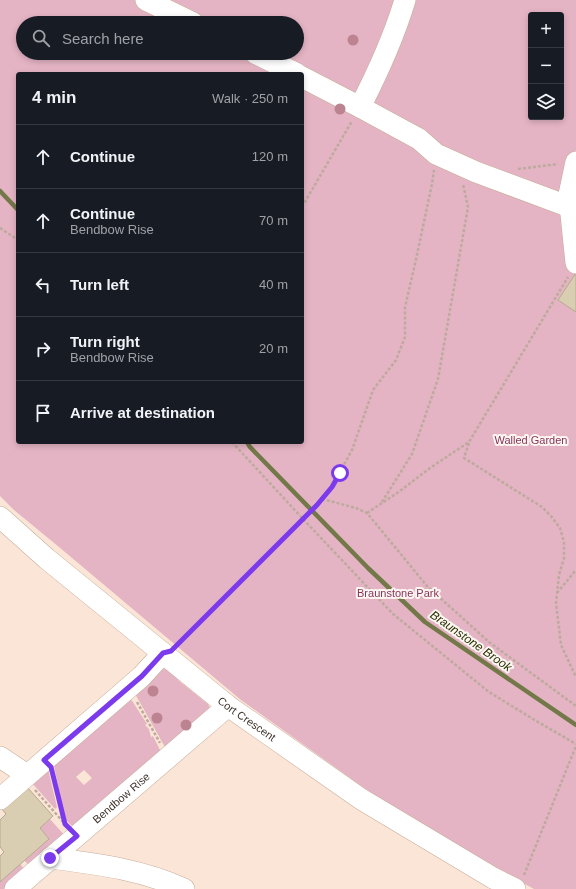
<!DOCTYPE html>
<meta charset="utf-8">
<style>
:root{--surface:#171b24;--page:#242831;--text:#f1f3f6;--muted:#9ea1a6;--line:#363941}
body{margin:0;font-family:Arial,sans-serif;background:var(--page);color:var(--text)}
.controls{position:absolute;right:12px;top:12px;display:grid;overflow:hidden;border-radius:4px;box-shadow:0 2px 6px #0003}
.controls button{width:36px;height:36px;display:grid;place-items:center;padding:0;border:0;border-bottom:1px solid var(--line);background:var(--surface);color:var(--text);font:20px sans-serif}
.stop{position:absolute;width:12px;height:12px;margin:-9px;border:3px solid #7c3aed;border-radius:50%;background:#fff}
.stop.end{background:#7c3aed;border-color:#fff;box-shadow:0 1px 4px #0008}
.list{margin:0;padding:0;list-style:none}
h2{display:flex;justify-content:space-between;align-items:center;height:52px;margin:0;padding:0 16px;font-size:17px}
h2 small{font-size:13px;font-weight:400;color:var(--muted)}
.list li{display:grid;grid-template-columns:26px 1fr auto;gap:12px;align-items:center;box-sizing:border-box;height:64px;padding:0 16px;border-top:1px solid var(--line)}
.list b{display:block;font-size:15px;white-space:nowrap}
.list p{margin:0;font-size:13px;white-space:nowrap;color:var(--muted)}
.list em{font-size:13px;font-style:normal;color:var(--muted)}
.icon{flex:none;width:22px;height:22px;fill:none;stroke:currentColor;stroke-width:2;stroke-linecap:round;stroke-linejoin:round}
.map{position:relative;flex:none;width:576px;height:889px;overflow:hidden}
.search{position:absolute;background:var(--surface);box-shadow:0 2px 6px #0003;left:16px;top:16px;width:288px;height:44px;display:flex;align-items:center;gap:10px;box-sizing:border-box;padding:0 14px;border-radius:22px;color:var(--muted);font-size:15px}
.panel{position:absolute;background:var(--surface);box-shadow:0 2px 6px #0003;left:16px;top:72px;width:288px;height:372px;border-radius:4px}
.map>svg:first-child{display:block}
.green{fill:#e5b4c4;fill-rule:evenodd}
.lines{fill:none;stroke-linecap:round;stroke-linejoin:round}
.stream{stroke:#727848;stroke-width:4.5}
.building{fill:#daceb2;stroke:#b4a98e}
.minor-casing{stroke:#c6ad9a;stroke-width:22}
.path{stroke:#bcaa9d;stroke-width:2.5;stroke-dasharray:3 2;stroke-linecap:butt}
.minor{stroke:#fff;stroke-width:21}
.tree{fill:#bc8491}
.route{stroke:#7c3aed;stroke-width:5}
.labels{text-anchor:middle;dominant-baseline:central;stroke-width:4;stroke-linejoin:round;paint-order:stroke}
.park-label{font-size:11px;fill:#883458;stroke:#fcf6f2}
.street-label{font-size:11px;fill:#3e332c;stroke:#fcf6f2}
.water-label{font-size:12px;font-style:italic;fill:#293100;stroke:#fcf6f2}
</style>
<div class="map">
<svg width="576" height="889" viewBox="0 0 576 889">
<rect width="100%" height="100%" fill="#fbe5d6"/>
<!-- green -->
<path class="green" d="M0,0H576V889H534L409,820L241,700L59,547L14,510L0,496ZM531,15H561V117H531ZM23,23H297V53H23ZM18,74H302V442H18Z
M165,669H170L177,675L178,680L208,704L210,708L166,749L134,692L160,670Z
M129,696L147,724L145,725L149,729L151,737L153,736L162,754L73,827L65,819L53,761ZM84,770L92,778L84,785L76,777Z
M48,769L57,807L55,809L32,783Z
M50,819L66,837L30,867L24,860L49,839L40,828Z
M20,864L26,871L6,889H0V882Z"/>
<g class="lines">
<!-- stream -->
<path class="stream" d="M0,191L18,210
M247,442L250,447L368,568L425,622L576,725"/>
</g>
<!-- building -->
<path class="building" d="M576,273V312L558,300Z
M27,787L53,816L40,828L49,839L0,882V856L4,852L0,847V820L6,814L2,809Z"/>
<g class="lines">
<defs>
<g id="minor">
<path d="M146,0L193,23"/>
<path d="M255,53L297,74"/>
<path d="M302,77L360,107L419,139L436,154L476,172L570,207L576,206"/>
<path d="M360,107C378,72 394,37 405,0"/>
<path d="M576,162L569,195L576,263"/>
<path id="s1" d="M0,517L47,559L228,706L361,799L493,878L515,889"/>
<path d="M0,757L27,775"/>
<path d="M0,799L142,676L163,653"/>
<path d="M50,858C96,864 141,869 184,889"/>
<path id="s2" d="M15,889L228,706"/>
</g>
</defs>
<!-- minor casing -->
<use href="#minor" class="minor-casing"/>
<!-- path -->
<path class="path" d="M518,169L558,164
M302,207L352,121
M0,228L18,240
M232,442L303,519L393,614L489,692L533,719L576,744
M469,443L464,458L542,507L551,516L560,528L564,542V558L559,575L556,603L561,645L576,677
M322,499L356,508L367,513L427,586L489,642L576,706
M382,502L412,454L438,379L468,207L463,184
M367,513L400,491L430,468L469,442L568,277
M557,593L576,570
M179,644L317,505L332,487L352,450L373,390L396,360L405,337V307L415,264L432,184L434,170
M137,702L160,743
M53,776L65,823
M35,790L65,824
M524,875L576,746"/>
<!-- minor -->
<use href="#minor" class="minor"/>
</g>
<!-- trees -->
<g class="tree">
<circle cx="353" cy="40" r="5.5"/>
<circle cx="340" cy="109" r="5.5"/>
<circle cx="153" cy="691" r="5.5"/>
<circle cx="157" cy="718" r="5.5"/>
<circle cx="186" cy="725" r="5.5"/>
</g>
<g class="lines">
<!-- route -->
<path class="route" d="M50,858L77,836L65,824L51,767L44,760L142,676L163,653L171,651L317,505L332,487L340,473"/>
</g>
<g class="labels">
<!-- park labels -->
<g class="park-label">
<text x="531" y="440">Walled Garden</text>
<text x="398" y="593">Braunstone Park</text>
</g>
<!-- street labels -->
<g class="street-label">
<text stroke="none"><textPath href="#s1" startOffset="319">Cort Crescent</textPath></text>
<text stroke="none"><textPath href="#s2" startOffset="140">Bendbow Rise</textPath></text>
</g>
<!-- water labels -->
<g class="water-label">
<text transform="translate(471 641) rotate(35)">Braunstone Brook</text>
</g>
</g>
</svg>
<div class="controls">
<button>+</button>
<button>−</button>
<button><svg class="icon" aria-label="layers" viewBox="0 0 24 24"><path d="M12 4l9 5-9 5-9-5zM3 14l9 5 9-5"/></svg></button>
</div>
<div class="stop" style="left:340px;top:473px"></div>
<div class="stop end" style="left:50px;top:858px"></div>
<div class="search"><svg class="icon" aria-label="search" viewBox="0 0 24 24"><circle cx="10" cy="10" r="6"/><path d="M15 15l6 6"/></svg>Search here</div>
<section class="panel">
<h2>4 min<small>Walk · 250 m</small></h2>
<ul class="list">
<li><svg class="icon" aria-label="ahead" viewBox="0 0 24 24"><path d="M12 20V5M6 11l6-6 6 6"/></svg><div><b>Continue</b></div><em>120 m</em></li>
<li><svg class="icon" aria-label="ahead" viewBox="0 0 24 24"><path d="M12 20V5M6 11l6-6 6 6"/></svg><div><b>Continue</b><p>Bendbow Rise</p></div><em>70 m</em></li>
<li><svg class="icon" aria-label="left" viewBox="0 0 24 24"><path d="M17 20v-9H6M10 6l-5 5 5 5"/></svg><div><b>Turn left</b></div><em>40 m</em></li>
<li><svg class="icon" aria-label="right" viewBox="0 0 24 24"><path d="M7 20v-9h11M14 6l5 5-5 5"/></svg><div><b>Turn right</b><p>Bendbow Rise</p></div><em>20 m</em></li>
<li><svg class="icon" aria-label="arrive" viewBox="0 0 24 24"><path d="M6 21V4h12l-3 4 3 4H6"/></svg><div><b>Arrive at destination</b></div></li>
</ul>
</section>
</div>
